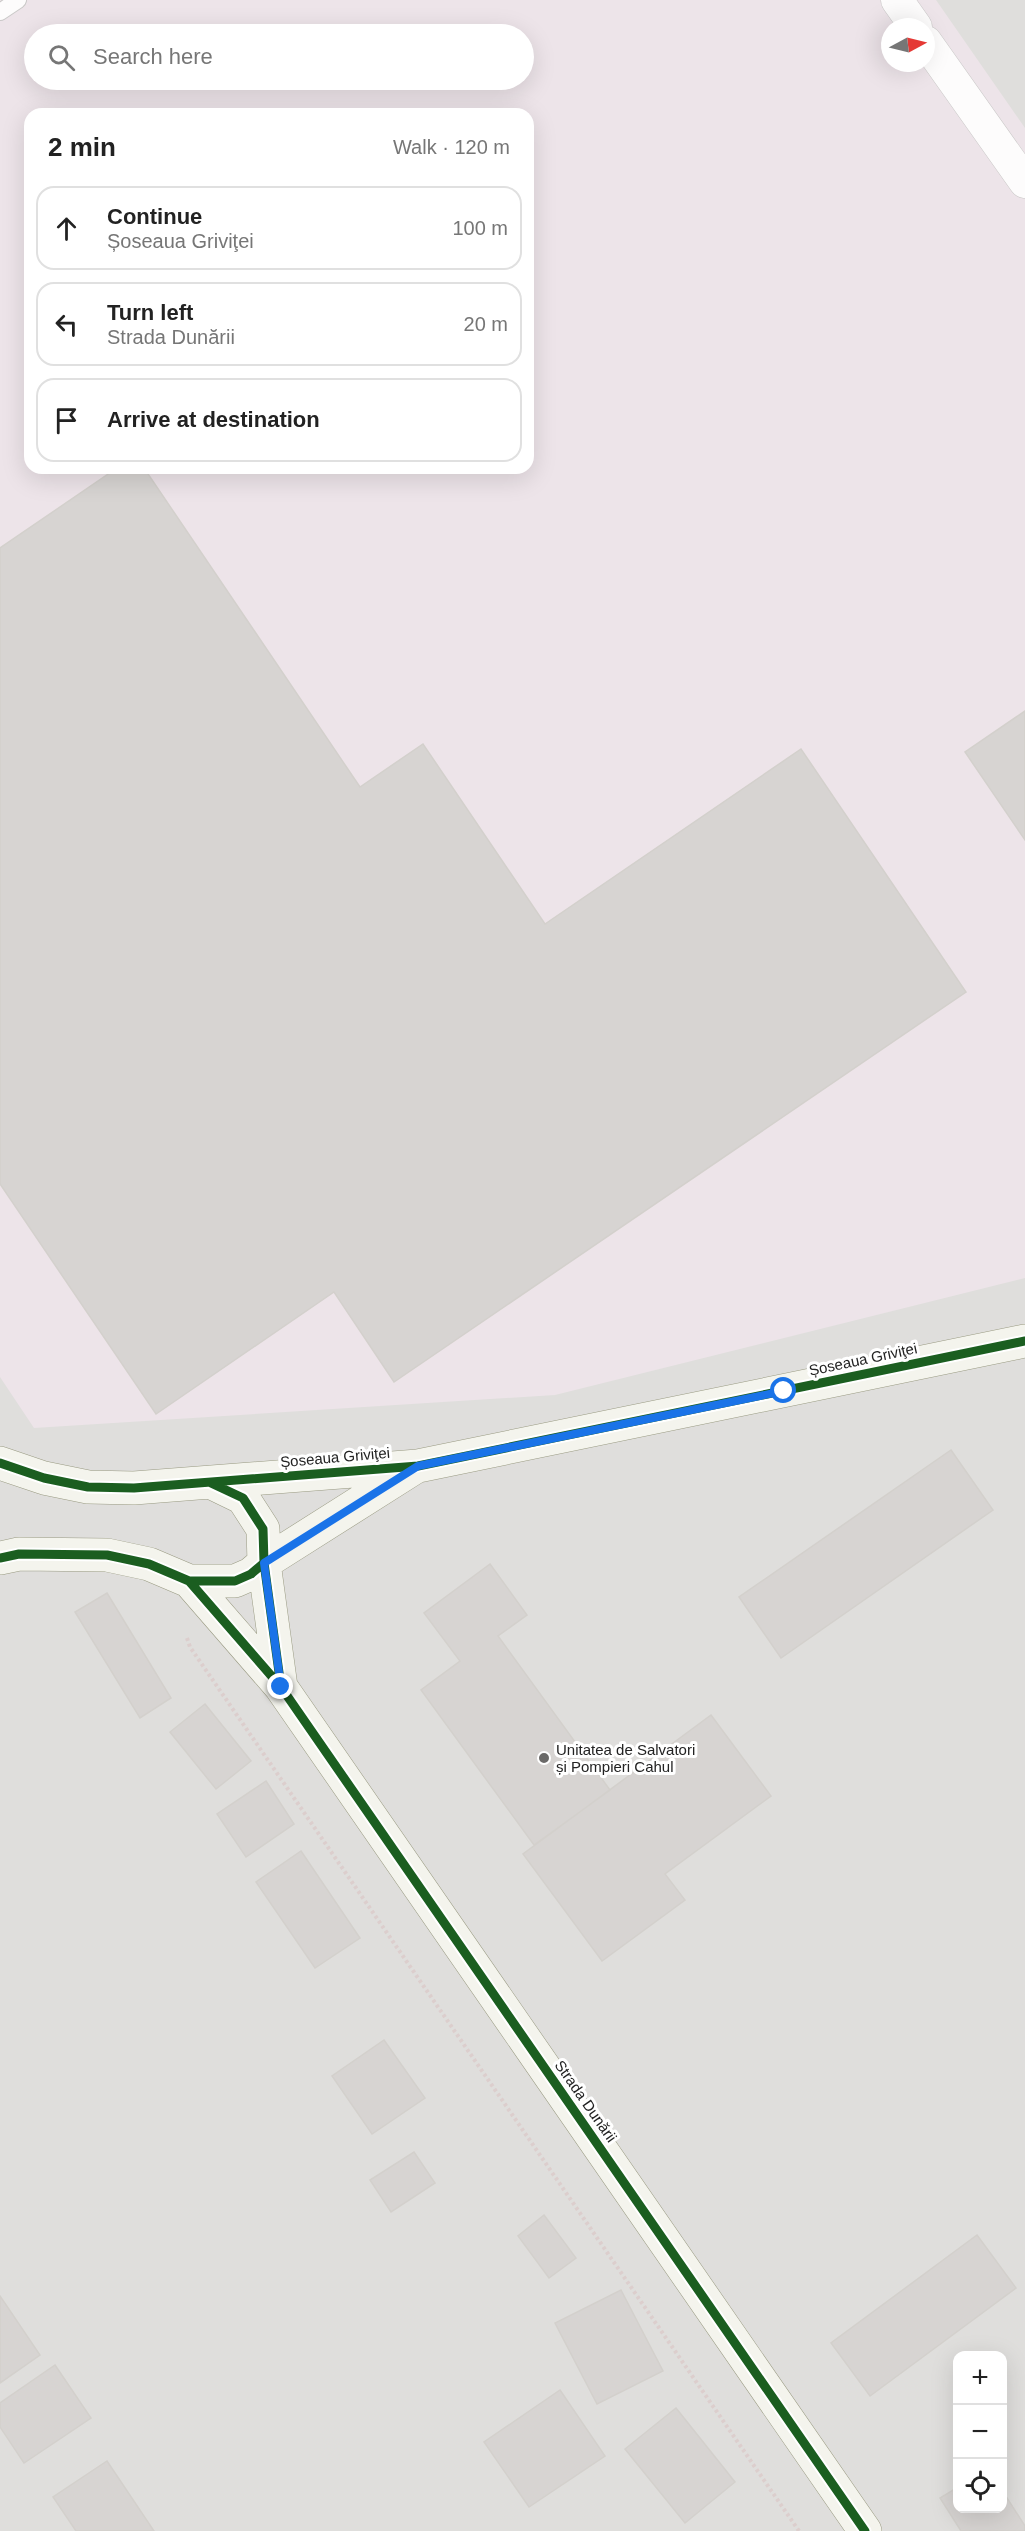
<!DOCTYPE html>
<meta charset="utf-8">
<style>
:root{--surface:#fff;--page:#f2f2f2;--text:#222;--muted:#767676;--line:#e0e0e0}
body{margin:0;font-family:Helvetica,sans-serif;background:var(--page);color:var(--text)}
.controls{position:absolute;right:18px;bottom:18px;display:grid;overflow:hidden;border-radius:12px;box-shadow:0 6px 24px #0002}
.controls button{width:54px;height:54px;display:grid;place-items:center;padding:0;border:0;border-bottom:2px solid var(--line);background:var(--surface);color:var(--text);font:30px sans-serif}
.compass{position:absolute;left:881px;top:18px;width:54px;height:54px;border-radius:50%;background:var(--surface);box-shadow:0 6px 24px #0002;rotate:83deg}
.stop{position:absolute;width:18px;height:18px;margin:-14px;border:4px solid #1a73e8;border-radius:50%;background:#fff}
.stop.end{background:#1a73e8;border-color:#fff;box-shadow:0 2px 6px #0008}
.list{margin:0;padding:0;list-style:none}
h2{display:flex;justify-content:space-between;align-items:center;height:78px;margin:0;padding:0 24px;font-size:26px}
h2 small{font-size:20px;font-weight:400;color:var(--muted)}
.list li{display:grid;grid-template-columns:39px 1fr auto;gap:18px;align-items:center;box-sizing:border-box;height:84px;margin:0 12px 12px;padding:0 12px;border:2px solid var(--line);border-radius:18px}
.list b{display:block;font-size:22px;white-space:nowrap}
.list p{margin:0;font-size:20px;white-space:nowrap;color:var(--muted)}
.list em{font-size:20px;font-style:normal;color:var(--muted)}
.icon{flex:none;width:33px;height:33px;fill:none;stroke:currentColor;stroke-width:2;stroke-linecap:round;stroke-linejoin:round}
.map{position:relative;flex:none;width:1025px;height:2531px;overflow:hidden}
.search{position:absolute;background:var(--surface);box-shadow:0 6px 24px #0002;left:24px;top:24px;width:510px;height:66px;display:flex;align-items:center;gap:15px;box-sizing:border-box;padding:0 21px;border-radius:33px;color:var(--muted);font-size:22px}
.panel{position:absolute;background:var(--surface);box-shadow:0 6px 24px #0002;left:24px;top:108px;width:510px;height:366px;border-radius:18px}
.map>svg:first-child{display:block}
.residential{fill:#dfdedc;fill-rule:evenodd}
.industrial{fill:#ede4e9;fill-rule:evenodd}
.building{fill:#d7d4d2;stroke:#d3d0cc;stroke-width:1.5}
.lines{fill:none;stroke-linecap:round;stroke-linejoin:round}
.lane-casing{stroke:#c9c8c7;stroke-width:18}
.street-casing{stroke:#c9c8c7;stroke-width:33}
.secondary-casing{stroke:#999a82;stroke-width:34}
.path{stroke:#dccecd;stroke-width:4;stroke-dasharray:3 3;stroke-linecap:butt}
.lane{stroke:#fdfcfc;stroke-width:16}
.street{stroke:#fdfcfc;stroke-width:32}
.secondary{stroke:#f4f4ed;stroke-width:33}
.cycleway-casing{stroke:#fff;stroke-width:13}
.cycleway{stroke:#1b5e20;stroke-width:9}
.route{stroke:#1a73e8;stroke-width:8}
.poi-dot{fill:#6a6968;stroke:#fff;stroke-width:2}
.labels{text-anchor:middle;dominant-baseline:central;stroke-width:6;stroke-linejoin:round;paint-order:stroke}
.street-label{font-size:15px;fill:#222;stroke:#fff}
.poi-label{font-size:15px;fill:#222;stroke:#fff;text-anchor:start}
</style>
<div class="map">
<svg width="1025" height="2531" viewBox="0 0 1025 2531">
<rect width="100%" height="100%" fill="#f0eeeb"/>
<!-- residential -->
<path class="residential" d="M0,0H1025V2531H0ZM890,27H926V63H890ZM34,34H524V80H34ZM30,114H528V468H30ZM958,2356H1002V2508H958Z"/>
<!-- industrial -->
<path class="industrial" d="M0,0H936L1025,128V1278L555,1395L34,1428L0,1377ZM890,27H926V63H890ZM34,34H524V80H34ZM30,114H528V468H30Z"/>
<!-- building -->
<path class="building" d="M117,468H144L360,787L423,744L545,924L801,749L966,992L394,1382L334,1292L156,1414L0,1184V548Z
M1025,711V840L965,752Z
M951,1450L993,1510L781,1658L739,1597Z
M490,1564L527,1615L498,1636L610,1790L534,1845L421,1690L460,1661L424,1613Z
M107,1593L171,1698L140,1718L75,1612Z
M205,1704L251,1761L216,1789L170,1732Z
M711,1715L771,1796L665,1874L685,1900L602,1961L523,1854Z
M266,1781L294,1824L246,1857L217,1814Z
M301,1851L360,1938L315,1968L256,1882Z
M384,2040L425,2098L372,2134L332,2076Z
M414,2152L435,2183L391,2212L370,2180Z
M544,2215L576,2258L549,2278L518,2236Z
M977,2235L1016,2288L870,2396L831,2343Z
M621,2290L663,2371L597,2404L555,2323Z
M0,2296L40,2355L0,2383Z
M55,2365L91,2418L24,2463L0,2427V2403Z
M560,2390L605,2456L529,2507L484,2442Z
M676,2408L735,2482L685,2523L625,2449Z
M107,2461L154,2531H76L53,2497Z
M958,2487V2508H1002V2490L1025,2526V2531H961L940,2498Z"/>
<g class="lines">
<defs>
<path id="lane" d="M0,12L18,0"/>
<path id="street" d="M897,0L916,27
M926,42L1025,182"/>
<path id="secondary" d="M0,1463L44,1478L88,1487L134,1488L418,1466L1025,1341
M210,1482L243,1498L263,1529L264,1563L281,1687
M0,1558L19,1554L107,1555L149,1564L189,1581H235L251,1574L264,1563L414,1468
M189,1581L281,1687L865,2531"/>
</defs>
<!-- lane casing -->
<use href="#lane" class="lane-casing"/>
<!-- street casing -->
<use href="#street" class="street-casing"/>
<!-- secondary casing -->
<use href="#secondary" class="secondary-casing"/>
<!-- path -->
<path class="path" d="M187,1638L190,1647L799,2531"/>
<!-- lane -->
<use href="#lane" class="lane"/>
<!-- street -->
<use href="#street" class="street"/>
<!-- secondary -->
<use href="#secondary" class="secondary"/>
<defs>
<path id="cycleway" d="M0,1463L44,1478L88,1487L134,1488L418,1466L1025,1341
M211,1483L243,1498L263,1529L264,1563L281,1687
M0,1558L19,1554L107,1555L149,1564L189,1581H235L251,1574L264,1563
M189,1581L281,1687L865,2531"/>
</defs>
<!-- cycleway casing -->
<use href="#cycleway" class="cycleway-casing"/>
<!-- cycleway -->
<use href="#cycleway" class="cycleway"/>
</g>
<g class="lines">
<!-- route -->
<path class="route" d="M281,1687L264,1563L418,1466L784,1391"/>
</g>
<!-- markers -->
<circle class="poi-dot" cx="544" cy="1758" r="6"/>
<g class="labels">
<!-- street labels -->
<g class="street-label">
<text transform="translate(863 1359) rotate(-12)">Șoseaua Griviţei</text>
<text transform="translate(335 1457) rotate(-5)">Șoseaua Griviţei</text>
<text transform="translate(586 2101) rotate(55)">Strada Dunării</text>
</g>
<!-- poi labels -->
<g class="poi-label">
<text x="556" y="1749">Unitatea de Salvatori<tspan x="556" dy="17">și Pompieri Cahul</tspan></text>
</g>
</g>
</svg>
<div class="controls">
<button>+</button>
<button>−</button>
<button><svg class="icon" aria-label="locate" viewBox="0 0 24 24"><circle cx="12" cy="12" r="6"/><path d="M12 2v4M12 18v4M2 12h4M18 12h4"/></svg></button>
</div>
<svg class="compass" viewBox="-18 -18 36 36"><path d="M0-13l5 13h-10z" fill="#e53935"/><path d="M0 13l5-13h-10z" fill="#767676"/></svg>
<div class="stop" style="left:784px;top:1391px"></div>
<div class="stop end" style="left:281px;top:1687px"></div>
<div class="search"><svg class="icon" aria-label="search" viewBox="0 0 24 24"><circle cx="10" cy="10" r="6"/><path d="M15 15l6 6"/></svg>Search here</div>
<section class="panel">
<h2>2 min<small>Walk · 120 m</small></h2>
<ul class="list">
<li><svg class="icon" aria-label="ahead" viewBox="0 0 24 24"><path d="M12 20V5M6 11l6-6 6 6"/></svg><div><b>Continue</b><p>Șoseaua Griviţei</p></div><em>100 m</em></li>
<li><svg class="icon" aria-label="left" viewBox="0 0 24 24"><path d="M17 20v-9H6M10 6l-5 5 5 5"/></svg><div><b>Turn left</b><p>Strada Dunării</p></div><em>20 m</em></li>
<li><svg class="icon" aria-label="arrive" viewBox="0 0 24 24"><path d="M6 21V4h12l-3 4 3 4H6"/></svg><div><b>Arrive at destination</b></div></li>
</ul>
</section>
</div>
